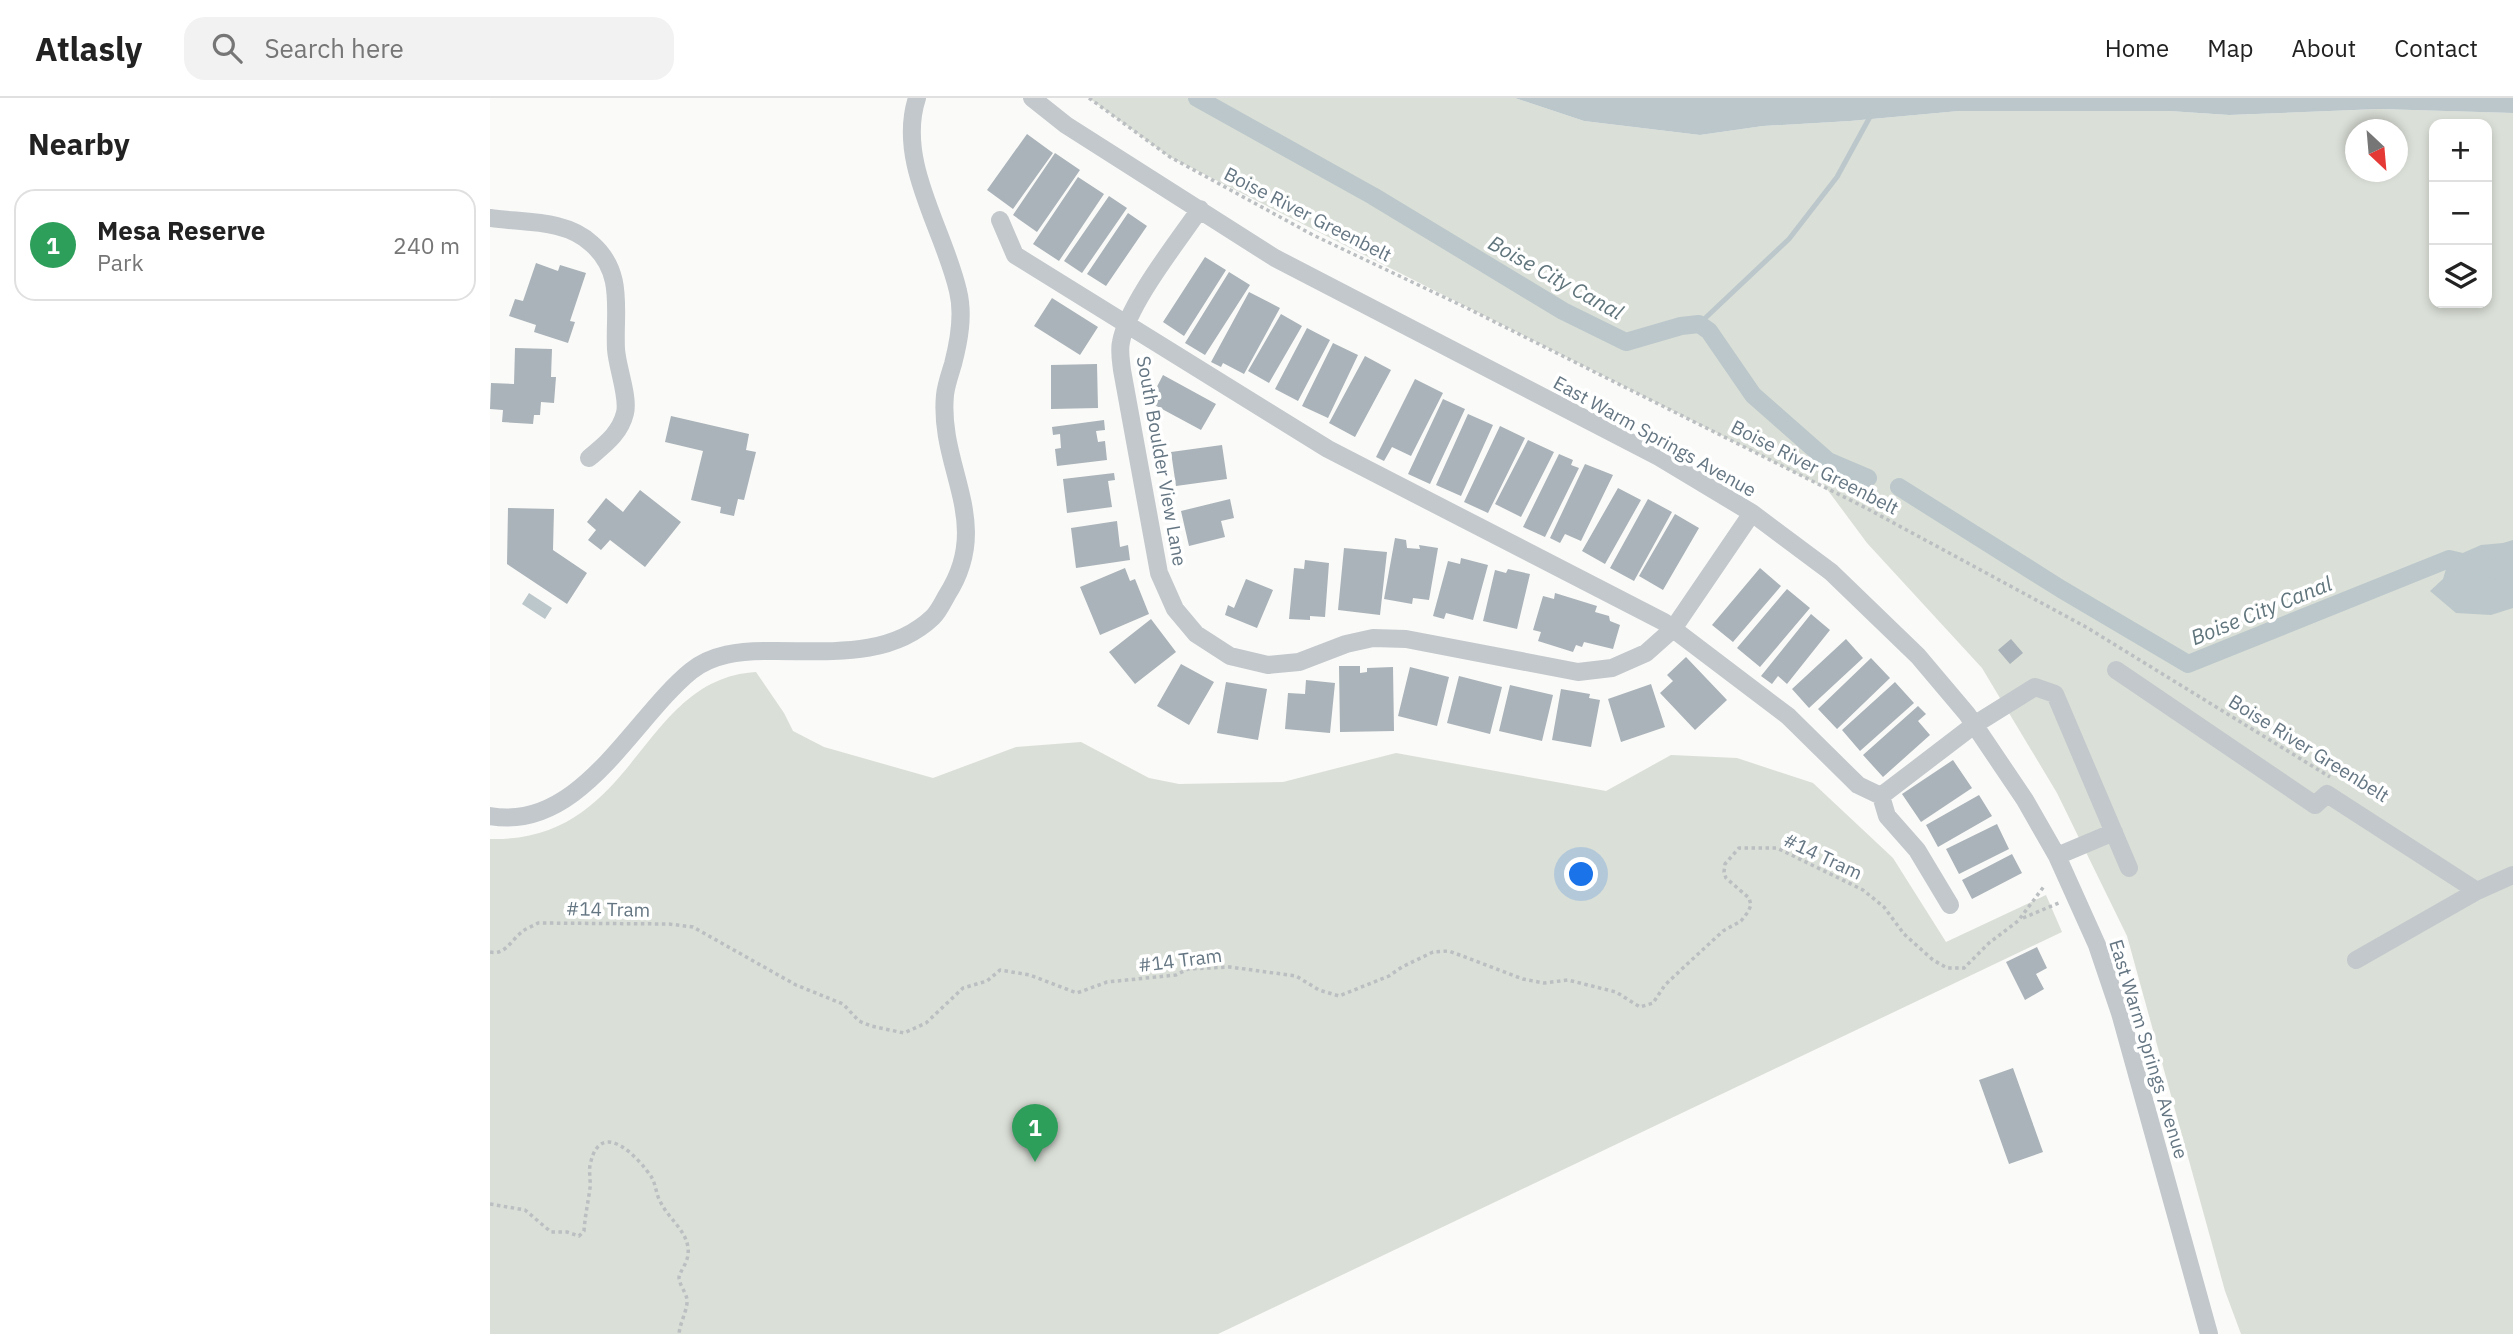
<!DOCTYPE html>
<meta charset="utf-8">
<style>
:root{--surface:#fff;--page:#f2f2f2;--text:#222;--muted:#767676;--line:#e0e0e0;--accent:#0b8043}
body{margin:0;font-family:"IBM Plex Sans",sans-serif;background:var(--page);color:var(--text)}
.controls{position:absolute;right:21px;top:21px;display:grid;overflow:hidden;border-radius:14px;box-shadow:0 4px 10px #0003}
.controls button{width:63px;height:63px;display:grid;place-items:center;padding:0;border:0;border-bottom:2px solid var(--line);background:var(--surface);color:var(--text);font:35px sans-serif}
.compass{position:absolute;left:1855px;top:21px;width:63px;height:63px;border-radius:50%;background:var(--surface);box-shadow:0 4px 10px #0003;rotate:154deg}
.you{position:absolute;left:1092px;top:777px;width:24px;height:24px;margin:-18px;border:5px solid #fff;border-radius:50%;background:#1a73e8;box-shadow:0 0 0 10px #1a73e833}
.badge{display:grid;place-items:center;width:46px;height:46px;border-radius:50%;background:var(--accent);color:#fff;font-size:23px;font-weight:700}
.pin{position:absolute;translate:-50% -58px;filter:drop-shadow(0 2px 4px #0008)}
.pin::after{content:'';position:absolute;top:37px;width:24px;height:21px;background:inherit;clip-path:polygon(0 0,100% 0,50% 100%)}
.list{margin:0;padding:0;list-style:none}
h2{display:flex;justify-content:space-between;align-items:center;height:91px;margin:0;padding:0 28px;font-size:30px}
h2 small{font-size:23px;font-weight:400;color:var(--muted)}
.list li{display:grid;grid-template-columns:46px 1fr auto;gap:21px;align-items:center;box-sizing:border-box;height:112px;margin:0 14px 14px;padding:0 14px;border:2px solid var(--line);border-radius:21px}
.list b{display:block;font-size:26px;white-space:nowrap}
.list p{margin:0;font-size:23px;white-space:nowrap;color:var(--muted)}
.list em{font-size:23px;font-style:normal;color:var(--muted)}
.icon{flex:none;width:38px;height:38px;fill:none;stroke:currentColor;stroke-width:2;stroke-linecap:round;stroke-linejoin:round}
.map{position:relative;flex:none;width:2023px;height:1236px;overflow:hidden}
header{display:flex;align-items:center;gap:42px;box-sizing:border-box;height:98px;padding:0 35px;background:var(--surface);border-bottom:2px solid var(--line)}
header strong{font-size:33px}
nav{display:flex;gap:38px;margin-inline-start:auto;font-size:24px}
.search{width:490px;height:63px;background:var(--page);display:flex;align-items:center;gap:18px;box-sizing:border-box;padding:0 24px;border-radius:21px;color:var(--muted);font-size:26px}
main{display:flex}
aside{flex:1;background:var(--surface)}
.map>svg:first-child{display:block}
.green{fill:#dadfd7;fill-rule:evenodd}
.water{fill:#bbc7cb}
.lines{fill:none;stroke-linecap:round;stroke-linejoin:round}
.stream{stroke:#bbc7cb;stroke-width:5}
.canal{stroke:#bbc7cb;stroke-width:18}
.building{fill:#aab3b9}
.path{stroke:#bbbfc2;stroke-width:3.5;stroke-dasharray:3.5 3.5;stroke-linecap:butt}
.minor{stroke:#c3c8cc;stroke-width:18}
.labels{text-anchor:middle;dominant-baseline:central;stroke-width:7;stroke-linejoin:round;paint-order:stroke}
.street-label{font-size:19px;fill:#657683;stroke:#fff}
.water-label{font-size:21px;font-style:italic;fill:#60757c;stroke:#fff}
</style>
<header>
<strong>Atlasly</strong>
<div class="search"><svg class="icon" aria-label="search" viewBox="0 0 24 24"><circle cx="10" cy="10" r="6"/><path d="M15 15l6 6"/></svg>Search here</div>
<nav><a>Home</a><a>Map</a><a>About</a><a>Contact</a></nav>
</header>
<main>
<aside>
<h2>Nearby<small></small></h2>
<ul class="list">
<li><span class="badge" style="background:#2e9e5b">1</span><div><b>Mesa Reserve</b><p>Park</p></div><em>240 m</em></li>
</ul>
</aside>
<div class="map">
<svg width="2023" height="1236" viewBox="0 0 2023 1236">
<rect width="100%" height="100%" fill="#fafaf8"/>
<!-- green -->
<path class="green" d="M599,0H1025L1094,23L1210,37L1273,28L1360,23L1469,13H1679L1739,17L1889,11L2023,15V1236H1751L1735,1193L1637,838L1567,695L1492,570L1377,445L1328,379V386L680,59ZM1944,26H1997V205H1944ZM1866,32H1908V74H1866Z
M266,574L294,615L303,633L334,649L443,680L526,649L591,644L659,680L689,686L793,684L906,655L1116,693L1181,657L1247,660L1323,685L1403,760L1456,844L1556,797L1572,834L728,1236H0V741C147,745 148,581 266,574Z"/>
<!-- water -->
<path class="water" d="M1025,0H2023V15L1889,11L1739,17L1679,13H1469L1360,23L1273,28L1210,37L1094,23Z
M2023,442V510L2001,517L1966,515L1940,493L1953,481L1959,461L1991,447L2013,445Z
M39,495L62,510L55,521L32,506Z"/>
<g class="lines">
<!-- stream -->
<path class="stream" d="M1209,226L1299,141L1347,79L1381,17"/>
<!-- canal -->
<path class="canal" d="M707,0L883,98L1073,213L1136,244L1191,228L1209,226L1219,233L1263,297L1338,363L1378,380
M1409,389L1571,491L1698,566L1959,461L2023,476"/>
</g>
<!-- building -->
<path class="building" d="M537,36L563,55L523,111L497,92Z
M565,55L590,72L547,134L523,117Z
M588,79L614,96L569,163L543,146Z
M619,98L637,110L592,175L574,163Z
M638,115L657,128L616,188L597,176Z
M715,159L736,172L694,238L673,224Z
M46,165L68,173L70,167L96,175L80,223L85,224L78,245L44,234L46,227L19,218L25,201L33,203Z
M739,174L760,187L715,257L695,245Z
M759,194L790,210L754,276L733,265L731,269L721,264Z
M562,200L608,229L590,257L544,228Z
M791,216L812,228L779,285L758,273Z
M817,230L840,242L808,303L785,291Z
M843,245L868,257L838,320L812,308Z
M25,250L62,251L61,279H66L64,305L51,304L50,317H44L43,326L12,324L13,312L0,311L1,285L24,286Z
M875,258L901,272L865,339L839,325Z
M607,266L608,310L561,311V267Z
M673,277L726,306L711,332L659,304Z
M925,281L953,295L921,358L902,349L894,363L886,359Z
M953,301L975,311L940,386L918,376Z
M978,316L1003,327L971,398L946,387Z
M181,318L259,336L256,352L266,354L254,402L248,401L244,418L230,415L231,409L201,402L213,353L175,344Z
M614,322L615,332L606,333L608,344L615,343L617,362L567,368L565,351L571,350L570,336L563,337L562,329Z
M1010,328L1035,340L998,415L974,404Z
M1038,342L1064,354L1031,419L1005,406Z
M732,347L737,381L686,388L681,354Z
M1069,356L1083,362L1081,367L1089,370L1055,439L1033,429Z
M1095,366L1123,377L1091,443L1075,436L1070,445L1060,440Z
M624,375L625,382L618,383L622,409L577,415L573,381Z
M1128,390L1151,402L1115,466L1092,453Z
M150,392L191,424L155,469L120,442L111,452L98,442L106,432L97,424L116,400L133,414Z
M740,401L744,420L731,423L735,439L699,448L691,413Z
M1158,401L1182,414L1144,483L1120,470Z
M18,410L64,411L63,452L97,475L77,506L17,466Z
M1185,416L1209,430L1173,492L1149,478Z
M627,423L630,449L638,447L640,462L586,470L581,430Z
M905,440L916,442L917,450L930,451L929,447L948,450L939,502L923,500L922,506L894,501Z
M854,450L897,454L890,517L848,512Z
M971,460L998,467L983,522L956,515L954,521L943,518L958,463L970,466Z
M815,462L839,465L835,519L820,518V522L799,521L804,470L814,471Z
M635,470L640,483L645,481L659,516L610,537L590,489Z
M1270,470L1291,488L1243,544L1222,527Z
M1018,471L1040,476L1027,531L993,523L1005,472L1016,475Z
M756,481L783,492L767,530L735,517L738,507L744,510Z
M1297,491L1320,510L1270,569L1247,550Z
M1065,495L1107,508L1105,514L1119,518L1120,523L1130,527L1123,551L1094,544L1092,549L1086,547L1083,554L1048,543L1051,534L1043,532L1053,498L1064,501Z
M1321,516L1340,532L1297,586L1288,578L1282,586L1271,578Z
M661,521L686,554L645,586L619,554Z
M1356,541L1373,560L1319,610L1302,591Z
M1521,541L1533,555L1520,566L1508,552Z
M1196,559L1237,602L1205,632L1170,595L1183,583L1177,577Z
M1381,560L1400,580L1347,631L1328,611Z
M691,566L724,584L699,627L667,608Z
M849,568H870V575L877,574V570L903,569L904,633L850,634Z
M920,569L959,579L947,628L908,618Z
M969,578L1012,589L1000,636L957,625Z
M816,582L845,585L840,635L795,631L798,595L815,596Z
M736,584L777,591L768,642L727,635Z
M1405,584L1424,605L1370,653L1352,632Z
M1161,586L1175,629L1131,644L1118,601Z
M1020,587L1063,597L1052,643L1009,633Z
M1071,591L1100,596L1099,600L1110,602L1101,649L1062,642Z
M1428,608L1436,616L1428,623L1440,637L1393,679L1373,657Z
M1463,662L1482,690L1431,724L1412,696Z
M1489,697L1502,718L1448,749L1436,727Z
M1507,726L1519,751L1469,776L1456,751Z
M1522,756L1532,775L1482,801L1472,782Z
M1547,849L1557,870L1546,876L1554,891L1535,902L1516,864Z
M1523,970L1553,1054L1519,1066L1489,982Z"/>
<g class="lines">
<!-- path -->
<path class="path" d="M599,0L680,59L823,137L981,212L1376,410L1596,529L1840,679
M1533,820L1571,804
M0,854C15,858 22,841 33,833C37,830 43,828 48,825L179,826L203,829L306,887L353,906L369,923L381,928L414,935L436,925L473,890L497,883L510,872L540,877L587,895L617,884L686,877L698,871L740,869L806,878L829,892L849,898L899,878L912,869L943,854L959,853L1033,881L1054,885L1078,882L1126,894L1150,909L1163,905L1175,887L1194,869L1233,833L1251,823L1258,814L1261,807L1259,800L1236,780L1234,774L1235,766L1249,750H1287L1373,792L1394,809L1414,836L1443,862L1457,870H1474L1499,845L1528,823L1555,787
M0,1106L35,1112L61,1134H77L89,1138L94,1133C95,1118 98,1105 100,1090C101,1082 98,1072 101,1063C112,1020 150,1061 162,1080C166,1087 166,1097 171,1105C179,1121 196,1132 198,1150C200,1164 189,1173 189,1180C190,1189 198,1196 197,1205C196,1215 190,1225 189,1236"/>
<!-- minor -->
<path class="minor" d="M542,0L576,27L785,160L1169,359L1262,415L1341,474L1428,558L1477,616L1535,702L1567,758L1607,847L1630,915L1719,1236
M710,111C686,146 638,206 631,244C629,253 631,263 632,272L669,475L685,511L706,536L740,558L778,567L809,564L856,546L883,540L916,541L1088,574L1122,570L1156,555L1183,531L1262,415
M0,120C34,125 76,121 102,146C135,175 124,213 126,251C127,269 139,299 135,315C130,336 114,347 99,360
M510,122L525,157L838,351L1174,524L1298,618L1368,687L1391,698L1397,718L1427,752L1460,807
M1626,572L1825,707L1837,696L1987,793L1866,862
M1391,698L1484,627L1545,589L1565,596L1639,770
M0,718C90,734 142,621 201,573C222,556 250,553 277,553C333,552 398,562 443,519C449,513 453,504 457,497C504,424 448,370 455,297C456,287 460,276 463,266C469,243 474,217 468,193C454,131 406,64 427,0
M1567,758L1624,734
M1987,793L2023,777"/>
</g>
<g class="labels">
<!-- street labels -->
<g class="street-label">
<text transform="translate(818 116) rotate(27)">Boise River Greenbelt</text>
<text transform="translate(1165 338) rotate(29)">East Warm Springs Avenue</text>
<text transform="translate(672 363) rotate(80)">South Boulder View Lane</text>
<text transform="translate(1325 369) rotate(27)">Boise River Greenbelt</text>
<text transform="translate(1819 650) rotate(32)">Boise River Greenbelt</text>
<text transform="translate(1333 758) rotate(25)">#14 Tram</text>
<text transform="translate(118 811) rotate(1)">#14 Tram</text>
<text transform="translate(690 862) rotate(-7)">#14 Tram</text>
<text transform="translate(1659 951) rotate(73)">East Warm Springs Avenue</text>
</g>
<!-- water labels -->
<g class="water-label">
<text transform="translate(1066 179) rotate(29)">Boise City Canal</text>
<text transform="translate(1771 512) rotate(-22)">Boise City Canal</text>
</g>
</g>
</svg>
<div class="controls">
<button>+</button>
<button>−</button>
<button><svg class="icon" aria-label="layers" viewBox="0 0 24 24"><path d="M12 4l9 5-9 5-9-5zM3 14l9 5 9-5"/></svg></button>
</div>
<svg class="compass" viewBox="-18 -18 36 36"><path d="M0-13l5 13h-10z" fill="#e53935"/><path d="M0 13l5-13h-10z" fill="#767676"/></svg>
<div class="you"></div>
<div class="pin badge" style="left:545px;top:1064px;background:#2e9e5b">1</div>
</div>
</main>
